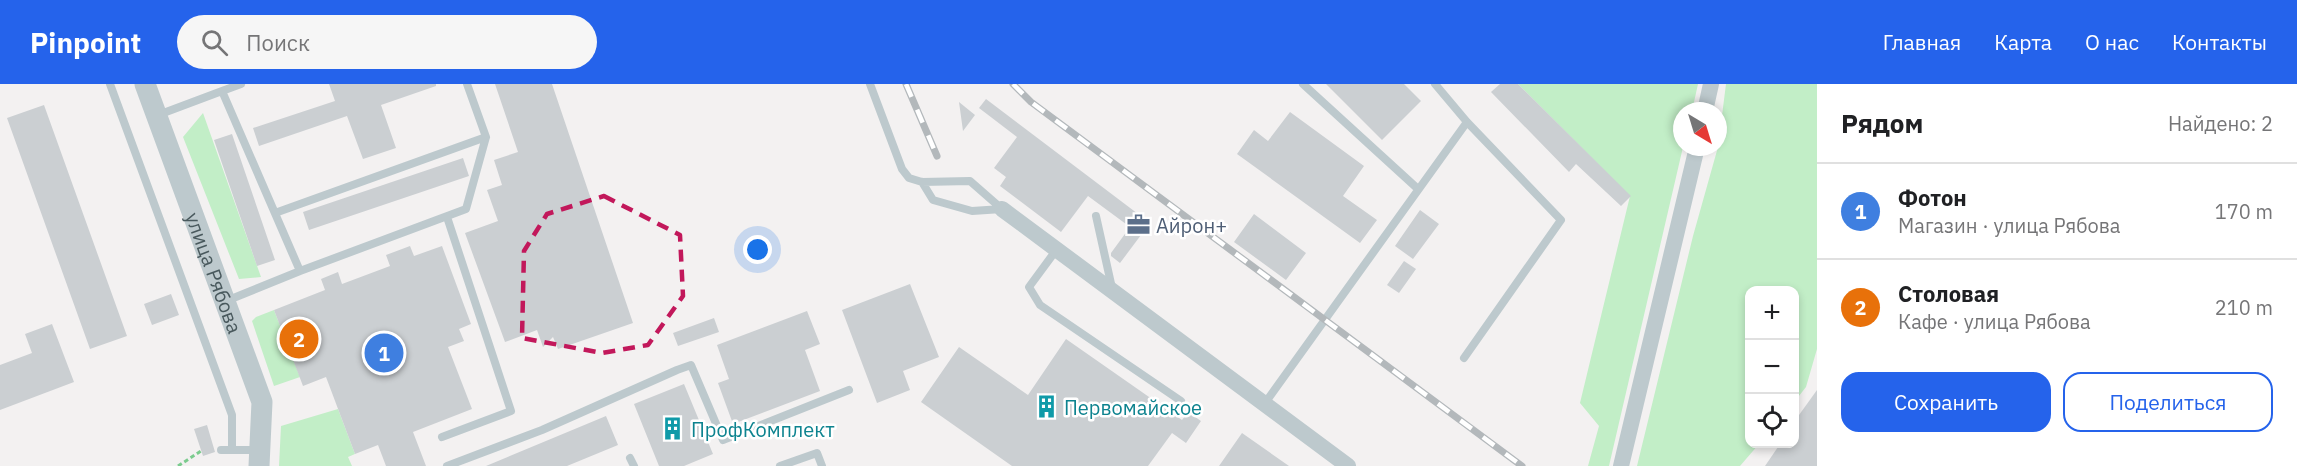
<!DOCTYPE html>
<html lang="ru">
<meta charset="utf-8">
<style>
:root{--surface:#fff;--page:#f6f6f6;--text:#202124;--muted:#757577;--line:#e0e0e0;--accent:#2563eb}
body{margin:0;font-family:"IBM Plex Sans",sans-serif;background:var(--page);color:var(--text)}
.controls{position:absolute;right:18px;bottom:18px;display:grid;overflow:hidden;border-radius:12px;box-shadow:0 3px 9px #0003}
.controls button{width:54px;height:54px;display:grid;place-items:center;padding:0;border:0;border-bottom:2px solid var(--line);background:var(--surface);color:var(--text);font:30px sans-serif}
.compass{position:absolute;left:1673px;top:18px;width:54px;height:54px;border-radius:50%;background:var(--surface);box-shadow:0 3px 9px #0003;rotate:142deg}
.you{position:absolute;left:758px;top:166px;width:21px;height:21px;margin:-15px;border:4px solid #fff;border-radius:50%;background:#1a73e8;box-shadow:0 0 0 9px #1a73e833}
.badge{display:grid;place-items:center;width:39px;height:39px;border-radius:50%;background:var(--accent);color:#fff;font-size:20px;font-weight:700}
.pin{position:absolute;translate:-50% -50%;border:3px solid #fff;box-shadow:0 2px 6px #0006}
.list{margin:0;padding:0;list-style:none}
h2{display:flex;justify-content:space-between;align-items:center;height:78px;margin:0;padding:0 24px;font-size:26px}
h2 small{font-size:20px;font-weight:400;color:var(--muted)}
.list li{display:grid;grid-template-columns:39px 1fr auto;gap:18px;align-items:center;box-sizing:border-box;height:96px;padding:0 24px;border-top:2px solid var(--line)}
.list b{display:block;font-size:22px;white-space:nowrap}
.list p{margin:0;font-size:20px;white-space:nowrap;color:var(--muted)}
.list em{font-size:20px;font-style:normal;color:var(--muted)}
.actions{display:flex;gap:12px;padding:18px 24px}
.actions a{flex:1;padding:14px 0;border:2px solid var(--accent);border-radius:18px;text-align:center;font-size:21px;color:var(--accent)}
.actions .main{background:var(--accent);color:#fff}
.icon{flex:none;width:33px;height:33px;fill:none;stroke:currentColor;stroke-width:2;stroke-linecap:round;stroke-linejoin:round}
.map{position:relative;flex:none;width:1817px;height:382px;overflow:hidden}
header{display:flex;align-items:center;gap:36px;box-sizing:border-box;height:84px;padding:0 30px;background:var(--accent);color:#fff}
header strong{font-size:28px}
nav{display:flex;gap:33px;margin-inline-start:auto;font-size:21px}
.search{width:420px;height:54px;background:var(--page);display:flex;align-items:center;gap:15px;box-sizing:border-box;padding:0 21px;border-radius:33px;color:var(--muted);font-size:22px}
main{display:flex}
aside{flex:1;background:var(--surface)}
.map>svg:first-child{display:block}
.green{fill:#c2eec7}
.building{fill:#cbcfd2}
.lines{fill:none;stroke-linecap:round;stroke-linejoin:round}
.path{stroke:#7bcb8e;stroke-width:3;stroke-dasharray:4.5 3;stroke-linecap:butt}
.service{stroke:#bdc9cd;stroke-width:8}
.minor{stroke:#bdc9cd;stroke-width:16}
.tertiary{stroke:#bdc9cd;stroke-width:21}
.rail-casing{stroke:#b3b8bb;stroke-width:7}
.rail{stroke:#fff;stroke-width:4.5;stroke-dasharray:14;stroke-linecap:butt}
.marked{fill:none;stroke:#c2185b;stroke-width:4.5;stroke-dasharray:12 8;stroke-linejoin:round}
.labels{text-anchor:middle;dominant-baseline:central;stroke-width:5;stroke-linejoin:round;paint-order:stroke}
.service-label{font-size:20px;fill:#4e5e75;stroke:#fff;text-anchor:start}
.street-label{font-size:20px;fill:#49595d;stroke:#fff}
.culture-label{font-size:20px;fill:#0d838f;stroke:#fff;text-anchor:start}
</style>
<header>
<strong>Pinpoint</strong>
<div class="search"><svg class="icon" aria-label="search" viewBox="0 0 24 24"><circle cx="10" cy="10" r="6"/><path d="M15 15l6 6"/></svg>Поиск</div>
<nav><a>Главная</a><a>Карта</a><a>О нас</a><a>Контакты</a></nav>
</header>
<main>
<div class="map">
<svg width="1817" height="382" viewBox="0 0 1817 382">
<rect width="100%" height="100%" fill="#f3f1f1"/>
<!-- green -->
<path class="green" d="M1518,0H1698L1692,27H1682L1683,63L1609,382H1588L1599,342L1580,319L1630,112Z
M1726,0H1817V265L1806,303L1795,317L1794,207H1750V360H1759L1740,382H1637L1693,152L1718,63Z
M203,29L261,193L239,195L183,53Z
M274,226L300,293L274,302L252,237L256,233Z
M338,325L355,370L348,373L352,382H279L281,342Z"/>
<!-- building -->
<path class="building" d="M329,0H436V2L381,21L396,64L363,75L347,32L259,62L253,44L335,17Z
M495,0H552L633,239L558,265L553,253L543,263L537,246L505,258L465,149L498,137L487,106L502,101L494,76L518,68Z
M1326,0H1404L1421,17L1382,56Z
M1500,0H1518L1631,112L1621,122L1576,80L1569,88L1491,8Z
M986,15L1150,139L1120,179L1111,172V169L1130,143L1088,112L1061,148L1000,102L1006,93L994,84L1017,53L979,24Z
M959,18L975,31L963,47Z
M44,21L127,252L90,265L7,34Z
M1290,28L1364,82L1343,112L1377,136L1360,159L1237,70L1254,46L1268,57Z
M232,50L275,176L257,182L214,56Z
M463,74L469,92L309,146L303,128Z
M1420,126L1439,140L1413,175L1395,162Z
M1254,130L1306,169L1286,196L1234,158Z
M410,162L414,172L442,162L471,240L459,245L464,257L448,263L472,325L413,348L426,382H386L378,361L355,370L326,293L303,302L274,226L325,206L321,195L338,188L342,200L390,182L386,171Z
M1404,177L1416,185L1399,209L1387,201Z
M910,200L939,273L903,287L910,306L877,319L842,226Z
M171,210L179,231L152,241L144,220Z
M807,227L820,260L805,266L820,307L733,340L718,299L729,295L717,261Z
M714,234L719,248L678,262L673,249Z
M52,240L74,298L0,326V281L32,269L25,250Z
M1066,255L1182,336L1188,328L1201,337L1186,359L1172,349L1148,382H1012L921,318L959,263L1028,311Z
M684,300L713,370L684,382H659L634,320Z
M1817,306V382H1765L1780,360H1794V338Z
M606,332L618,361L567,382H486Z
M207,341L215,368L203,372L194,345Z
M1242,349L1289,382H1219Z"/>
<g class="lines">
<!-- path -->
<path class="path" d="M178,382L201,367"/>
<!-- service -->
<path class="service" d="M110,0L232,331V366
M241,0L222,7L300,187
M870,0L902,85L909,94L922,98L970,97L1002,125
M1303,0L1418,105
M1435,0L1467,38L1561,136L1464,274
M158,31L222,7
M922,98L933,116L972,127L1002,125
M275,129L486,53
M1096,132L1112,204
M1057,165L1029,203L1040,221L1181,317
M226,217L300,187L466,125L486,53L467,0
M1265,319L1467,38
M442,353L511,327L447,133
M221,366H259
M630,374L634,382
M447,382L542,346L677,286L691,281L723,356L849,306
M780,382L817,369L822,382"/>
<!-- minor -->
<path class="minor" d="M1705,27L1711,0
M1002,125L1348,382
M1621,382L1697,63"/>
<!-- tertiary -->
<path class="tertiary" id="s1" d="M145,0L262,318L259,382"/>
<defs>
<path id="rail" d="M906,0L937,72
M1013,0L1031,18L1522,382"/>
</defs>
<!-- rail casing -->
<use href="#rail" class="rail-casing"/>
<!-- rail -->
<use href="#rail" class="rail"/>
</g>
<!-- marked area -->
<path class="marked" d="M604,112L680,151L683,212L648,261L602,269L522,254L524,167L547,130Z"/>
<!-- icons -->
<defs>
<symbol id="office-bare" viewBox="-9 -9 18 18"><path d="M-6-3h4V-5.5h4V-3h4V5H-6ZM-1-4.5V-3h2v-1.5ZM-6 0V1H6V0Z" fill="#5c6f8a" stroke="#fff" stroke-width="2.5" paint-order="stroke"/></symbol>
<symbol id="building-bare" viewBox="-9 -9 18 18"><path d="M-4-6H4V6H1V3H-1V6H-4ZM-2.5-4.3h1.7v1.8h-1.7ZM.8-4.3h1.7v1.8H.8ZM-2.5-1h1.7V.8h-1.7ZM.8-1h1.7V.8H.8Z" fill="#0f9aa8" stroke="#fff" stroke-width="2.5" paint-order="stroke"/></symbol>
</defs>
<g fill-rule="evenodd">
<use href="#office-bare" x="1122" y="124" width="33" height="33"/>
<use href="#building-bare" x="1030" y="306" width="33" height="33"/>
<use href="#building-bare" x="656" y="328" width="33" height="33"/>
</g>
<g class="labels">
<!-- service labels -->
<g class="service-label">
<text x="1156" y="141">Айрон+</text>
</g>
<!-- street labels -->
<g class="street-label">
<text stroke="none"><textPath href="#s1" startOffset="201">улица Рябова</textPath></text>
</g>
<!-- culture labels -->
<g class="culture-label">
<text x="1064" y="323">Первомайское</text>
<text x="691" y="345">ПрофКомплект</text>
</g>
</g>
</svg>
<div class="controls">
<button>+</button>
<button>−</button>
<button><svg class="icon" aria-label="locate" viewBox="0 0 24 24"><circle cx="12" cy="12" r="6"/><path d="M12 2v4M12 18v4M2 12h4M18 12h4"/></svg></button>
</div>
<svg class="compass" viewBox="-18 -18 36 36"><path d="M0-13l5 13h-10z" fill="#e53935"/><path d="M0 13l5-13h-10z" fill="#757577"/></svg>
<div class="you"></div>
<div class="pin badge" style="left:384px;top:269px;background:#3f7fe0">1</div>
<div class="pin badge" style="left:299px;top:255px;background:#e8710a">2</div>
</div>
<aside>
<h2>Рядом<small>Найдено: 2</small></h2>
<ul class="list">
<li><span class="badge" style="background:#3f7fe0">1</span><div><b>Фотон</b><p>Магазин · улица Рябова</p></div><em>170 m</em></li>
<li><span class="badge" style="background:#e8710a">2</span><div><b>Столовая</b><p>Кафе · улица Рябова</p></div><em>210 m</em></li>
</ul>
<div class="actions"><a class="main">Сохранить</a><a>Поделиться</a></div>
</aside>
</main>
